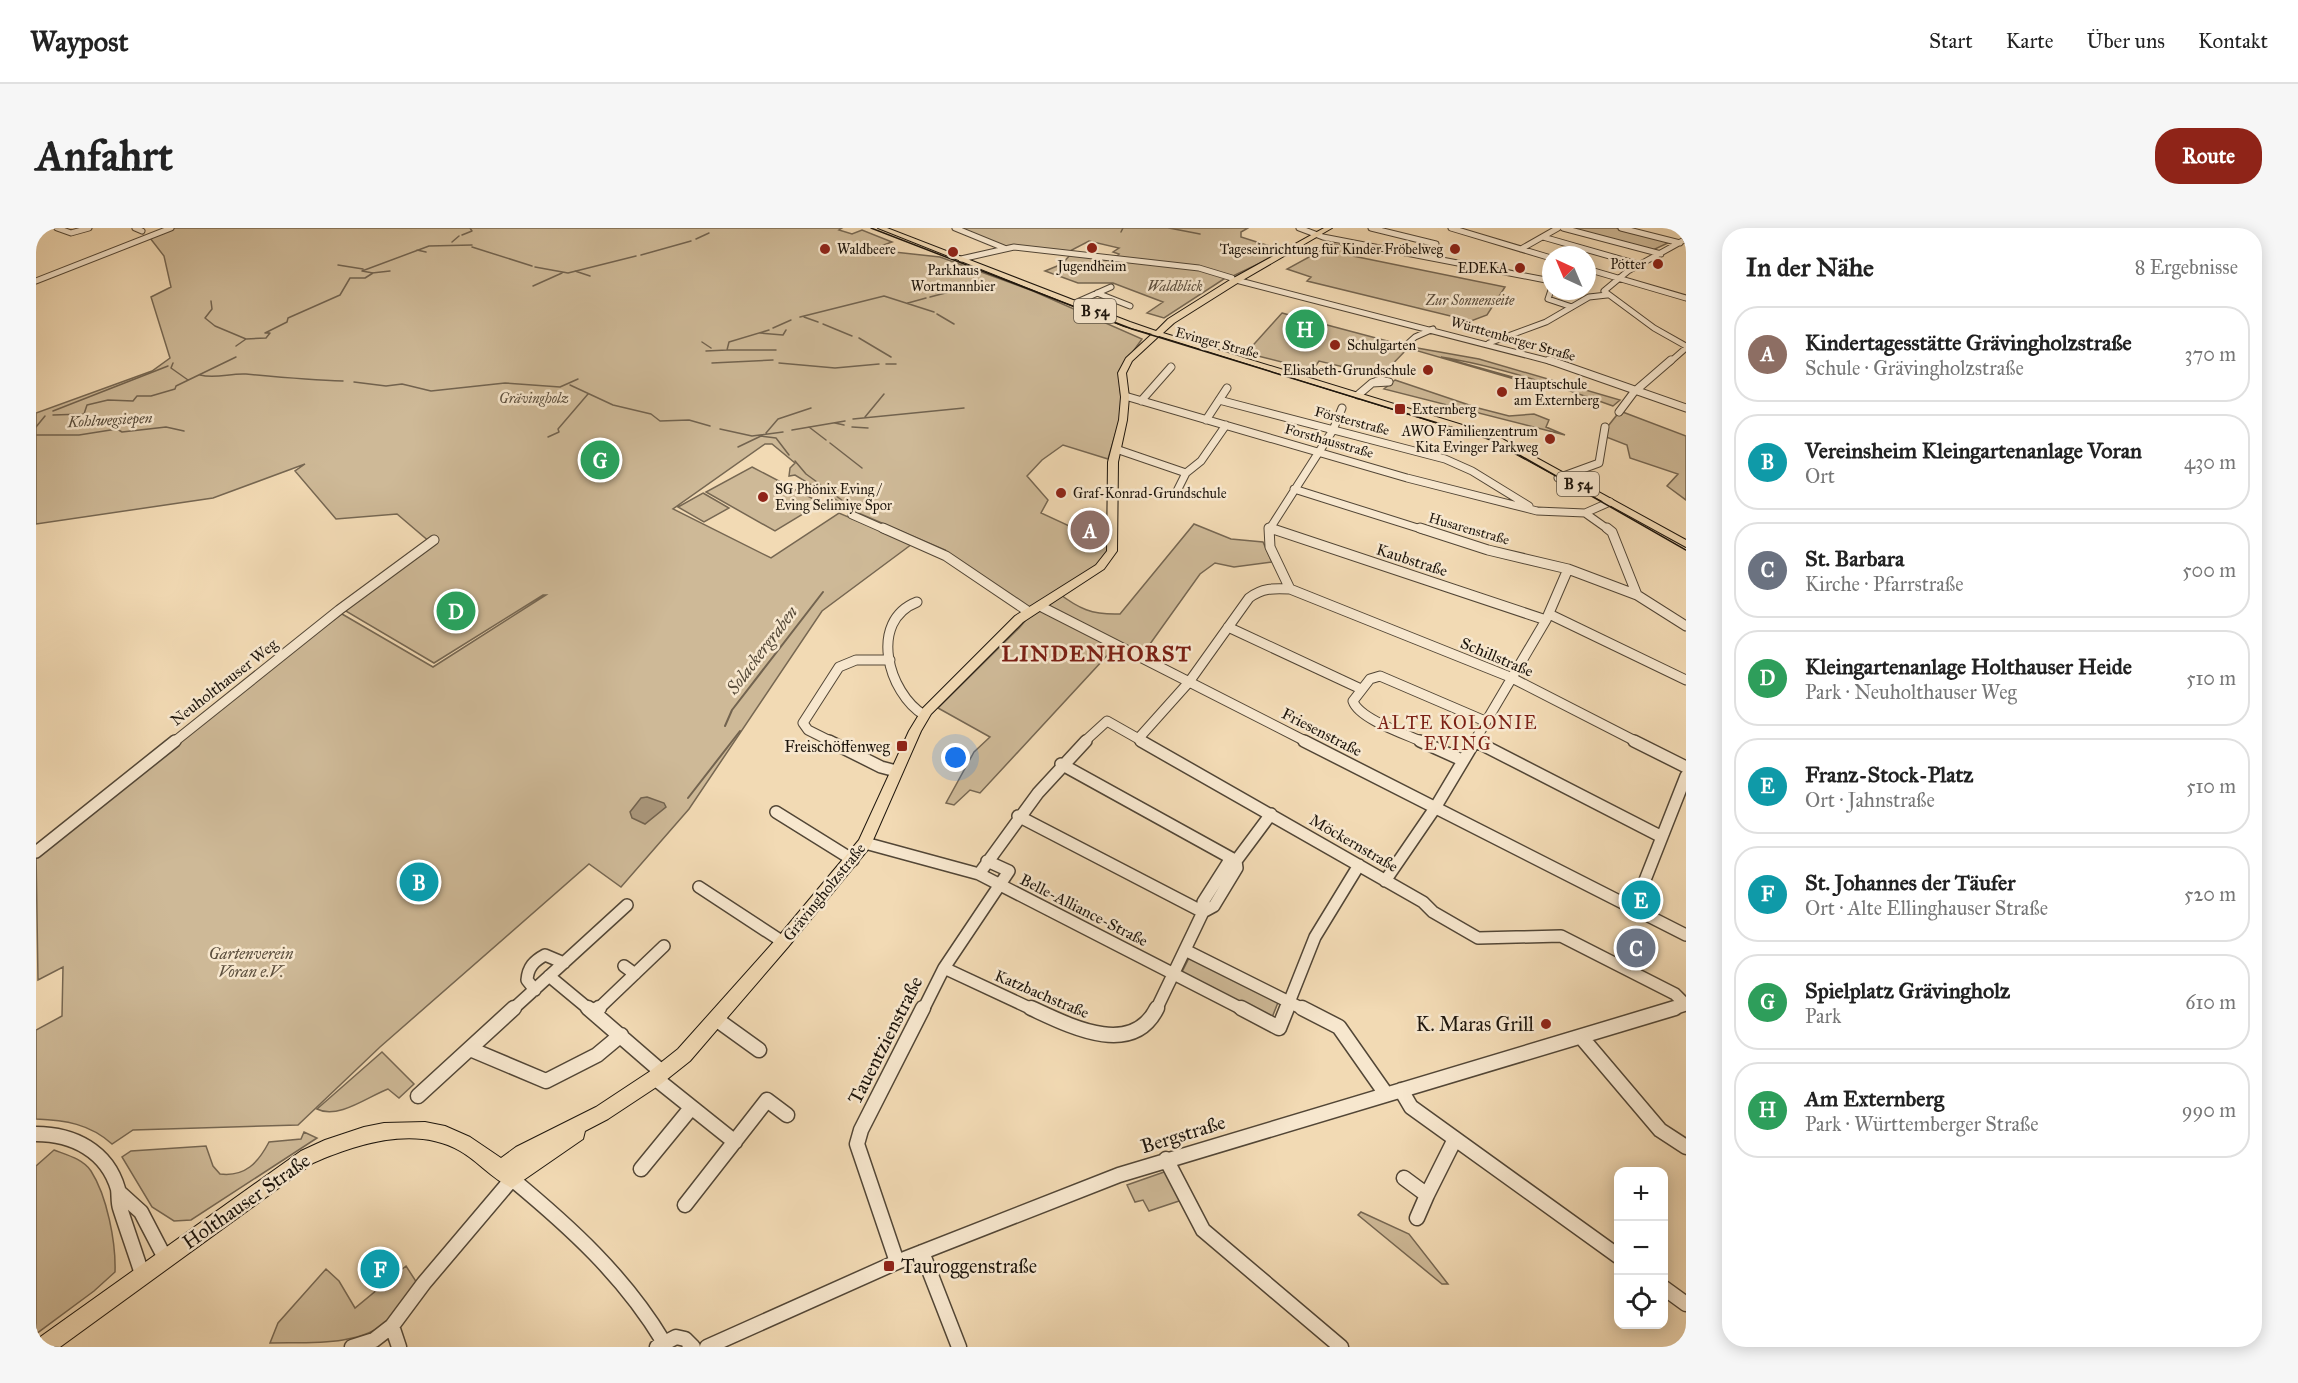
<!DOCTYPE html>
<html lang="de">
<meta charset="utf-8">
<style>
:root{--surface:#fff;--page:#f6f6f6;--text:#222;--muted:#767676;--line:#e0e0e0;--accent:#8f2418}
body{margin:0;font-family:"IM FELL Great Primer",serif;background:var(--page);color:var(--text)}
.controls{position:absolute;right:18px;bottom:18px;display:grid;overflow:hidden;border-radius:12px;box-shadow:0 3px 15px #0003}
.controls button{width:54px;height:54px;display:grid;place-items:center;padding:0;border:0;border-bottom:2px solid var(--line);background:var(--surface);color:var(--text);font:30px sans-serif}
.compass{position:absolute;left:1506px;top:18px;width:54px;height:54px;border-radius:50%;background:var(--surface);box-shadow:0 3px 15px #0003;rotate:316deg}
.you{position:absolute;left:920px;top:530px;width:21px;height:21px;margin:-15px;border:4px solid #fff;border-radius:50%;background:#1a73e8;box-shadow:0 0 0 9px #1a73e833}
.badge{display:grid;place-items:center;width:39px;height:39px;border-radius:50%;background:var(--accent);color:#fff;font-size:20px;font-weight:700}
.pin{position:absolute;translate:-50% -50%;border:3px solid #fff;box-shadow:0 2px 6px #0006}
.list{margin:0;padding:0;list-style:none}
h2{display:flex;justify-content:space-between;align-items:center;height:78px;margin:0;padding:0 24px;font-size:26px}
h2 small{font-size:20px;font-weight:400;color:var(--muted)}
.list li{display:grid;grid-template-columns:39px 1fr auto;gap:18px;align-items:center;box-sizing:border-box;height:96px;margin:0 12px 12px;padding:0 12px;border:2px solid var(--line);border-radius:24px}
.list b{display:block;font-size:22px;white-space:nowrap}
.list p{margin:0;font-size:20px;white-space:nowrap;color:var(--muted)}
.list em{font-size:20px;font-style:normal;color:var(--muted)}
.icon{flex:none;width:33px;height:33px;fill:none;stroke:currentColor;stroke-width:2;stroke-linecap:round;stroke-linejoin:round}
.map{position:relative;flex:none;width:1650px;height:1119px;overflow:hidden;border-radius:24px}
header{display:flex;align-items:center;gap:36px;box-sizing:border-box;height:84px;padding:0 30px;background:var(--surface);border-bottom:2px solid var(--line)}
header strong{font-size:28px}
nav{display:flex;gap:33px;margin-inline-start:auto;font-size:21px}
.intro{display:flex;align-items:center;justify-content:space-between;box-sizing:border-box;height:144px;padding:0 36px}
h1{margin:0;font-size:42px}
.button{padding:15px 27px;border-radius:24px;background:var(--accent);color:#fff;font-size:21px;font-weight:700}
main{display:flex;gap:36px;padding:0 36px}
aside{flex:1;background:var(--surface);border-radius:24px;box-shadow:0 3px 15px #0003}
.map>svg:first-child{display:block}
.green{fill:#ceb997;stroke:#766752;stroke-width:1.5}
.water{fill:#aa977b;stroke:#72634f;stroke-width:1.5}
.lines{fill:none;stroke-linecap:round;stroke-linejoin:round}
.stream-far1{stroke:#72634f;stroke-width:1.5}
.stream{stroke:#72634f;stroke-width:2}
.minor-far4-casing{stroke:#524636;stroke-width:7}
.minor-far3-casing{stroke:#524636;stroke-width:9}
.minor-far2-casing{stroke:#524636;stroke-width:11}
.minor-far1-casing{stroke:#524636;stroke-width:14}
.minor-casing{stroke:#524636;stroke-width:17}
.major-casing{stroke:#1d150c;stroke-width:2}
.minor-far4{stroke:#f7e7ce;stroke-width:5}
.minor-far3{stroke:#f7e7ce;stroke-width:7}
.minor-far2{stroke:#f7e7ce;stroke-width:9}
.minor-far1{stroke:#f7e7ce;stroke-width:11}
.minor{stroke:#f7e7ce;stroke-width:14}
.major{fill:#f2dab4;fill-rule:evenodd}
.tram{stroke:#1d150c;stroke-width:1.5}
.poi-dot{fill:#8f2418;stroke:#f7e7ce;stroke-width:2}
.labels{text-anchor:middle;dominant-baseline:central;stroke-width:5;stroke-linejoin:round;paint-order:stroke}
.far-poi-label{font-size:14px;fill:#1d150c;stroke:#f7e7ce;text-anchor:start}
.far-park-label{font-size:14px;font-style:italic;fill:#5b4e3d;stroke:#f7e7ce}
.far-street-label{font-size:14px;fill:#1d150c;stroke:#f7e7ce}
.shield{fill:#f7e7ce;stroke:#5e5446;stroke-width:1.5}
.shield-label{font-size:15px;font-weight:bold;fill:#1d150c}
.far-water-label{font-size:15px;font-style:italic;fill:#554938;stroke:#f7e7ce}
.street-label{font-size:16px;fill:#1d150c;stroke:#f7e7ce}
.poi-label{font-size:16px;fill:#1d150c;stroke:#f7e7ce;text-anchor:end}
.park-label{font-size:16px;font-style:italic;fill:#5b4e3d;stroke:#f7e7ce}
.water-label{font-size:18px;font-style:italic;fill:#554938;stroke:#f7e7ce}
.neighbourhood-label{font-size:18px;letter-spacing:1.5px;fill:#7a1f14;stroke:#f7e7ce}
.near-poi-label{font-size:20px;fill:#1d150c;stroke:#f7e7ce;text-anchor:end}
.near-street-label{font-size:20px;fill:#1d150c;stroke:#f7e7ce}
.district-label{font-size:22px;font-weight:bold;letter-spacing:1.5px;fill:#7a1f14;stroke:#f7e7ce}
</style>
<header>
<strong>Waypost</strong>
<nav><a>Start</a><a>Karte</a><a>Über uns</a><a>Kontakt</a></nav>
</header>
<div class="intro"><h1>Anfahrt</h1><a class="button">Route</a></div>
<main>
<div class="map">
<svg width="1650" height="1119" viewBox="0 0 1650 1119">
<rect width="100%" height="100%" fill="#f2dab4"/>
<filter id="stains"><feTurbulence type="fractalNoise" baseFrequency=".00333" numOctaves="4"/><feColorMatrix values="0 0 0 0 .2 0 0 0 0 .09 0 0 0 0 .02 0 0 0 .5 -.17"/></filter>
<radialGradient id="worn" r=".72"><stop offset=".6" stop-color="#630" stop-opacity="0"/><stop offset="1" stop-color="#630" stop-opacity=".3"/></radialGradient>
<!-- green -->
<path class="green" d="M136,0H806L803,2L816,6L826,2L856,14L834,22L820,16L812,19L904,29L997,63L1106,111L1083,143L1086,184L1072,231L1027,217L1006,232L991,248L1012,272L1005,285L1068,314L1075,323L1058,339L1021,364C1043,381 1056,387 1084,386L1158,296L1195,311L1227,314L1236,334L1198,339L1179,335L1164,346L1104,430L1080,418L944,565L934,562L918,577L910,575L938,524L954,509L902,480L984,399L990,392L992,379L907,324L909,322L820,284L759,247L753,248L754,240L759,235L736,216H729L637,281L735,330L803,285L876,316L786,383L653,581L585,659L553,636L344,819L262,897L97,902L76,916C54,896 29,892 0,891V802L26,788L27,739L2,752L0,624L216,453L306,386L397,439L510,367H507L398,435L308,382L395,315L361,286L300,291L259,243L269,236L177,270L0,296V185L116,143L134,130L115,69L135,59L128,28L114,10Z
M920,0H1212L1205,4V9L1249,23L1195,49L1167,40L1079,30L1083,26L1077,24L1083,20L1053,13L1034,23L969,19Z
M1532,0H1580L1634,14L1617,22Z
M1297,16L1311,18L1307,23L1317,28L1469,59L1451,87L1435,93L1271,53L1275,49L1251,41Z
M1034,27L1161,41L1191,49L1128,90L1111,85L1127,74L1077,55H1042L1009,43L1026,36Z
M1246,85L1370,118L1443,131L1584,172L1577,178C1522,158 1462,138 1405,129L1487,152L1485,153L1372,120L1345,148L1283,133L1277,142L1210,125Z
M1359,152L1442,180L1473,188L1498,186L1513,192L1510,199L1529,207L1348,161Z
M1584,183L1650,208V272L1631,258L1642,246L1594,230L1591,217L1565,207Z
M716,239L785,275L739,303L670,264Z
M667,265L693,280L668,294L642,279Z
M1154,728L1243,772L1235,792L1145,746Z
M346,824L378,856L363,870L352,861C333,868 302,892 281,881Z
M268,904L281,910L155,992L138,993L116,979L86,929L95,923L170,918L177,938L184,946C209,949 222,935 233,914L265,911Z
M18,922C31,927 47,931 55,943C71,968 80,1014 79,1044L58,1063L0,1106V938Z
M1131,943L1146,972L1113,983L1107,972L1099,974L1091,957Z
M1325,984L1373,1006L1412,1056H1406L1322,987Z
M370,1038L381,1055C372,1067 363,1081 353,1092C324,1119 272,1114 234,1115L242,1095L290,1041L303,1053L319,1080Z"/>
<!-- water -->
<path class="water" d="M611,569L628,575L630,579L609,596L596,590L594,584L605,570Z"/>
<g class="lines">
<!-- stream-far1 -->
<path class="stream-far1" d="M1133,0L1164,6
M1085,4L1087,0
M426,7L436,3L434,0
M660,11L673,5
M416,14L423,8
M436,19L496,38
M381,22L390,24
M605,27L655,13
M302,37L327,41
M499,39L532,45L600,28
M539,43L554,48
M336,45L354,43
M497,58L526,45
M894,69L921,62
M175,73L176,81L169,90L179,98L210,111
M872,75L890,70
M901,86L918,96
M764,89L848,68L898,84
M768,89L782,94
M787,96L816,108
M737,100L755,92
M724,105L747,107L750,102
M823,110L855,129
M666,114L675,120
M200,118L210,111L230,110L234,105H229L251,94L252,90L304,67L314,50H329L337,45L326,43L393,18L436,17
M691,122H740
M670,123L691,122L693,114L733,102
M137,135L135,140L152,152
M676,135L737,132
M743,135L799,140L843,136
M850,136H860
M164,147C180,151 194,145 210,146C242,149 274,152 307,153
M318,154L350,158L366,156L395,163L469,155L524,159L542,151
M534,157L577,177L615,186L624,193L653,192L674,198
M17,183L132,138
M17,187L48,186L51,177L72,172L97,173L101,168H115L139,161L140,158L200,129
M829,189L848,166
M817,191L928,180
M799,195L808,197
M0,199L9,188
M773,199L790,212
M816,199L832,200
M684,201L716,208L747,204
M756,202L809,193
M730,205L742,191L775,180
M0,207H43L81,201L86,204L130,199L148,203
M512,209L523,204L522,201L552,166
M794,215L826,240
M702,219L725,208L740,210L753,227
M759,233L770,246L818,281"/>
<!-- stream -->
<path class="stream" d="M689,498L696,482L787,364
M652,570L704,503"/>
<defs>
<path id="minor-far4" d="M21,0L35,5L53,0
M99,0L106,3
M919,0L968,20
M1263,0L1287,9L1515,53
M1335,0L1400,16
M1415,0L1515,30
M1527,0L1625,26
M1585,0L1644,15
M1643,0L1650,2
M1507,9L1605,37
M1485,21L1522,0
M925,31L978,19L1163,40L1196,50
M1551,41L1650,70
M1200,52L1517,134
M0,53L135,0
M1515,62L1512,71L1536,79
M1568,63L1618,100L1650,118
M1568,63L1592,43L1650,11
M1061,65L1094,78
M1039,75L1075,59
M1453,115L1510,94L1553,69L1571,67
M1369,118L1379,109L1397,101
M1634,134L1650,120"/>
<path id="minor-far3" d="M1513,132L1650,180
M1344,152L1353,154L1336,155Z
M1322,167L1336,155
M1089,168L1371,250L1501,283L1549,285L1574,274
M1183,172L1409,231L1436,243L1493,278
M1105,173L1135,139
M1583,184L1598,164L1635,132
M1170,192L1191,160
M1080,221L1150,245L1165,233L1190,197
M1522,250L1563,235L1569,199
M1258,261L1388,302
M1139,267L1150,245
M1549,285L1573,302
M816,287L850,302
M1233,300L1239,302
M1233,302L1297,202L1306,180"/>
<path id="minor-far2" d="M847,300L910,328L993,384
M1233,300L1234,319L1254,361
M1234,300L1510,392
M1384,300L1452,322L1532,341L1601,367
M1571,300L1576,304L1601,367L1650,398
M881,374C832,393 852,465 888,487
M1004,378L1271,514
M1513,386L1650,452
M1192,399L1325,461
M1102,511L1153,454L1213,370C1226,360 1238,360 1254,361L1474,449L1601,514
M1438,512L1442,514
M138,514L303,382L398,312
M796,514L772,502L767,495L803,439L820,432H854
M1048,514L1071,493L1108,514
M1387,514C1369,506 1323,491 1317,473L1334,451L1344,448L1449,493
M1438,514L1510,392L1532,341"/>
<path id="minor-far1" d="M793,513L845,539L860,543
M1105,513L1387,674L1397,684L1442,710L1525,708L1639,766L1650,777
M1268,513L1650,707
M1384,513L1426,532
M1439,513L1626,609
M1598,513L1650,539
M1025,536L1195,630
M740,584L817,632
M982,588L1167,684
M829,615L943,646L1208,782
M0,624L139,513
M943,646L1002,565L1050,513
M1349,653L1399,580L1439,513
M663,659L747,714
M1598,680L1650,548
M1167,684L1178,678L1201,640L1200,633
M1149,722L1269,782
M588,738L599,746
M908,740L998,782
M513,748L554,782
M499,762L491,752C492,739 498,733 509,727L528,735
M476,782L591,677
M561,782L628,718
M887,782L908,740L973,643L951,633
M1120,782L1167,684V674L1195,630L1200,633L1235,586
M1250,782L1279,709L1323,637
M1634,782L1650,777"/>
<path id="minor" d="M552,780L627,845
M995,780C1032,797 1096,831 1121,780
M1205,780L1243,800L1251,780
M1266,780L1303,799L1350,866
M558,785L563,780
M680,791L723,822
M1546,810L1624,902L1650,919
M434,821L510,853L561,827L585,807
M619,850L699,914
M1365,862L1375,879L1582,1028
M382,868L478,780
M0,906C37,906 71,923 82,961C83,968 82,974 84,980C91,1002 99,1024 106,1046
M1130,931L1167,1002L1305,1119
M605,941L655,880
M1368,950L1391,967L1419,911
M84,965L105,984L129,1030
M649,977L731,872L751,887
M1381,990L1391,967
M886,1024L923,1119
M861,1034L821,916L825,902L887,780
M1628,1060L1650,1076
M356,1098L363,1119
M316,1119L338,1112L356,1098L388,1055L476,951C534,999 588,1048 627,1113
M621,1119L640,1109L649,1111L657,1119
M671,1119L861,1034L1083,947L1639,780"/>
<path id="major" d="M842,0H851L1094,94L1120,103L1132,91L1194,52L1288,0H1296L1200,56L1138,95L1127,105L1459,207L1650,312V319L1453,211L1123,108L1096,133L1090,145L1093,169L1091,192L1082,234L1081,323L1068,341L987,394L895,486L885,503L834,619L752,719L654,833L625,856L572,891L549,903L547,911L476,960C457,952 442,933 424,923C379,897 321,916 277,935L24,1119H0V1112L265,923L289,912L328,899L348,895L389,894L409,898L434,909L465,930L480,919L560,879L613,844L642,821L742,709L823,612L873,503L887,480L979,388L1060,337L1071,323L1072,234L1083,192L1085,169L1082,145L1090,130L1116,106L1088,98Z"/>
</defs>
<!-- minor-far4 casing -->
<use href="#minor-far4" class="minor-far4-casing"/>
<!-- minor-far3 casing -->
<use href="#minor-far3" class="minor-far3-casing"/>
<!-- minor-far2 casing -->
<use href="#minor-far2" class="minor-far2-casing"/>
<!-- minor-far1 casing -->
<use href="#minor-far1" class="minor-far1-casing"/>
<!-- minor casing -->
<use href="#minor" class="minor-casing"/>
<!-- major casing -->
<use href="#major" class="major-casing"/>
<!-- minor-far4 -->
<use href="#minor-far4" class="minor-far4"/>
<!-- minor-far3 -->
<use href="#minor-far3" class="minor-far3"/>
<!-- minor-far2 -->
<use href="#minor-far2" class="minor-far2"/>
<!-- minor-far1 -->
<use href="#minor-far1" class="minor-far1"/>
<!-- minor -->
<use href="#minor" class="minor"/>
<!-- major -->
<use href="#major" class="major"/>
<!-- tram -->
<path class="tram" d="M835,0L1096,101L1457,212L1650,322"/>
</g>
<!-- markers -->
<g class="poi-dot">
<circle cx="1056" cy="20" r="6"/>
<circle cx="789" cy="21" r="6"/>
<circle cx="1419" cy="21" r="6"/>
<circle cx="917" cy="24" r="6"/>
<circle cx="1622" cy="36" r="6"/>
<circle cx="1484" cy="40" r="6"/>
<circle cx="1299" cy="117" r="6"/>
<circle cx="1392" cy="142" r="6"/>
<circle cx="1466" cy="164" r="6"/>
<rect x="1358" y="175" width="12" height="12" rx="3"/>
<circle cx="1514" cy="211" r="6"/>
<circle cx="1025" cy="265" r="6"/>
<circle cx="727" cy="269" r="6"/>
<rect x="860" y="512" width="12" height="12" rx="3"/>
<circle cx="1510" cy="796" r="6"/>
<rect x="847" y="1032" width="12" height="12" rx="3"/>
</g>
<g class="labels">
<!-- far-poi labels -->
<g class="far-poi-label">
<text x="801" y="21">Waldbeere</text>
<text x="1407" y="21" text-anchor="end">Tageseinrichtung für Kinder Fröbelweg</text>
<text x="1610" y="36" text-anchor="end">Pötter</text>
<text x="1056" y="38" text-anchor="middle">Jugendheim</text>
<text x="1472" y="40" text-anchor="end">EDEKA</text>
<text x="917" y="42" text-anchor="middle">Parkhaus<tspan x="917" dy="16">Wortmannbier</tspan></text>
<text x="1311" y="117">Schulgarten</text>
<text x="1380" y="142" text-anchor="end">Elisabeth-Grundschule</text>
<text x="1478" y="156">Hauptschule<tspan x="1478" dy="16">am Externberg</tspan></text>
<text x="1376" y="181">Externberg</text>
<text x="1502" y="203" text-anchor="end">AWO Familienzentrum<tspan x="1502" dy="16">Kita Evinger Parkweg</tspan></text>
<text x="739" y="261">SG Phönix Eving /<tspan x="739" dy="16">Eving Selimiye Spor</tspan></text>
<text x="1037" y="265">Graf-Konrad-Grundschule</text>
</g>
<!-- far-park labels -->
<g class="far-park-label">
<text x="1139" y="58">Waldblick</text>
<text x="1434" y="72">Zur Sonnenseite</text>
<text x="498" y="170">Grävingholz</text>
</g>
<!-- far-street labels -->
<g class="far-street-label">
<text transform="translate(1477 111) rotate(16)">Württemberger Straße</text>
<text transform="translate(1181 115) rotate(15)">Evinger Straße</text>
<text transform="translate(1316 193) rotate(15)">Försterstraße</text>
<text transform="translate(1293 213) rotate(16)">Forsthausstraße</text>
<text transform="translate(1433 301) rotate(16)">Husarenstraße</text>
</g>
<!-- shield labels -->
<g class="shield">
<rect x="1038" y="71" width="42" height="24" rx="4.5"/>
<rect x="1521" y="244" width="42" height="24" rx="4.5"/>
</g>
<g class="shield-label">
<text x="1059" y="83">B 54</text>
<text x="1542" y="256">B 54</text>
</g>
<!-- far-water labels -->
<g class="far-water-label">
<text transform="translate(74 192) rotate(-3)">Kohlwegsiepen</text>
</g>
<!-- street labels -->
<g class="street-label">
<text transform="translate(1376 332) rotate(18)">Kaubstraße</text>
<text transform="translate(1461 429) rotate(23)">Schillstraße</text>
<text transform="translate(188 454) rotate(-38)">Neuholthauser Weg</text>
<text transform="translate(1286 504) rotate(27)">Friesenstraße</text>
<text transform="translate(1318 615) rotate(30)">Möckernstraße</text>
<text transform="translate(788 664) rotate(-51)">Grävingholzstraße</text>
<text transform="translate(1048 682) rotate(27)">Belle-Alliance-Straße</text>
<text transform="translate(1006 766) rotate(23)">Katzbachstraße</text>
</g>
<!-- poi labels -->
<g class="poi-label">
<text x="854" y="518">Freischöffenweg</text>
</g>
<!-- park labels -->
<g class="park-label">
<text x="215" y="725">Gartenverein<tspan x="215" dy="18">Voran e.V.</tspan></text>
</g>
<!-- water labels -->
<g class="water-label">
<text transform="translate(726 422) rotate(-53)">Solackergraben</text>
</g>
<!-- neighbourhood labels -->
<g class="neighbourhood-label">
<text x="1422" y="495">ALTE KOLONIE<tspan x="1422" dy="21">EVING</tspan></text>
</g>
<!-- near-poi labels -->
<g class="near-poi-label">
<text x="1498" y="796">K. Maras Grill</text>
<text x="865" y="1038" text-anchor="start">Tauroggenstraße</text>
</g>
<!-- near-street labels -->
<g class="near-street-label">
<text transform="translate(849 812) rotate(-63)">Tauentzienstraße</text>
<text transform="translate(1147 906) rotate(-17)">Bergstraße</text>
<text transform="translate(210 973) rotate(-35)">Holthauser Straße</text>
</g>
<!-- district labels -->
<g class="district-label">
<text x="1061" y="425">LINDENHORST</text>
</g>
</g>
<rect width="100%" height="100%" filter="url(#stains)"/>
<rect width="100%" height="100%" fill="url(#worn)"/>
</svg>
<div class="controls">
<button>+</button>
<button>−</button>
<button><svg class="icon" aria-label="locate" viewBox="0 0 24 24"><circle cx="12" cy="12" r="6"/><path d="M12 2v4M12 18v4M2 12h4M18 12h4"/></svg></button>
</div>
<svg class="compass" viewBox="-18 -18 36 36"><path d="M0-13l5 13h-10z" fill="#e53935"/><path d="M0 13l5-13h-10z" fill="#767676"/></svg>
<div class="you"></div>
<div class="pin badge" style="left:1054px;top:302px;background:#8d6e63">A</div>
<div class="pin badge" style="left:383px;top:654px;background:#0f9aa8">B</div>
<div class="pin badge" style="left:1600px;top:720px;background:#6b7280">C</div>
<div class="pin badge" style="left:420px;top:383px;background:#2e9e5b">D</div>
<div class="pin badge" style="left:1605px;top:672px;background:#0f9aa8">E</div>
<div class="pin badge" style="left:344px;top:1041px;background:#0f9aa8">F</div>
<div class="pin badge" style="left:564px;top:232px;background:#2e9e5b">G</div>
<div class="pin badge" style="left:1269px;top:101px;background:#2e9e5b">H</div>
</div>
<aside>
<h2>In der Nähe<small>8 Ergebnisse</small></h2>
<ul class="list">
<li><span class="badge" style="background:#8d6e63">A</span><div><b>Kindertagesstätte Grävingholzstraße</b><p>Schule · Grävingholzstraße</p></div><em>370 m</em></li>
<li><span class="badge" style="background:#0f9aa8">B</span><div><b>Vereinsheim Kleingartenanlage Voran</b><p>Ort</p></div><em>430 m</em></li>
<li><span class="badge" style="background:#6b7280">C</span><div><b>St. Barbara</b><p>Kirche · Pfarrstraße</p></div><em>500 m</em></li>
<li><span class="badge" style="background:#2e9e5b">D</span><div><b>Kleingartenanlage Holthauser Heide</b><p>Park · Neuholthauser Weg</p></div><em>510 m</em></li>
<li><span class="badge" style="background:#0f9aa8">E</span><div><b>Franz-Stock-Platz</b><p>Ort · Jahnstraße</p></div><em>510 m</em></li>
<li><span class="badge" style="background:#0f9aa8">F</span><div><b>St. Johannes der Täufer</b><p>Ort · Alte Ellinghauser Straße</p></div><em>520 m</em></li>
<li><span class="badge" style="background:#2e9e5b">G</span><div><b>Spielplatz Grävingholz</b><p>Park</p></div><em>610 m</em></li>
<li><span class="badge" style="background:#2e9e5b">H</span><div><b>Am Externberg</b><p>Park · Württemberger Straße</p></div><em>990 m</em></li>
</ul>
</aside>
</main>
